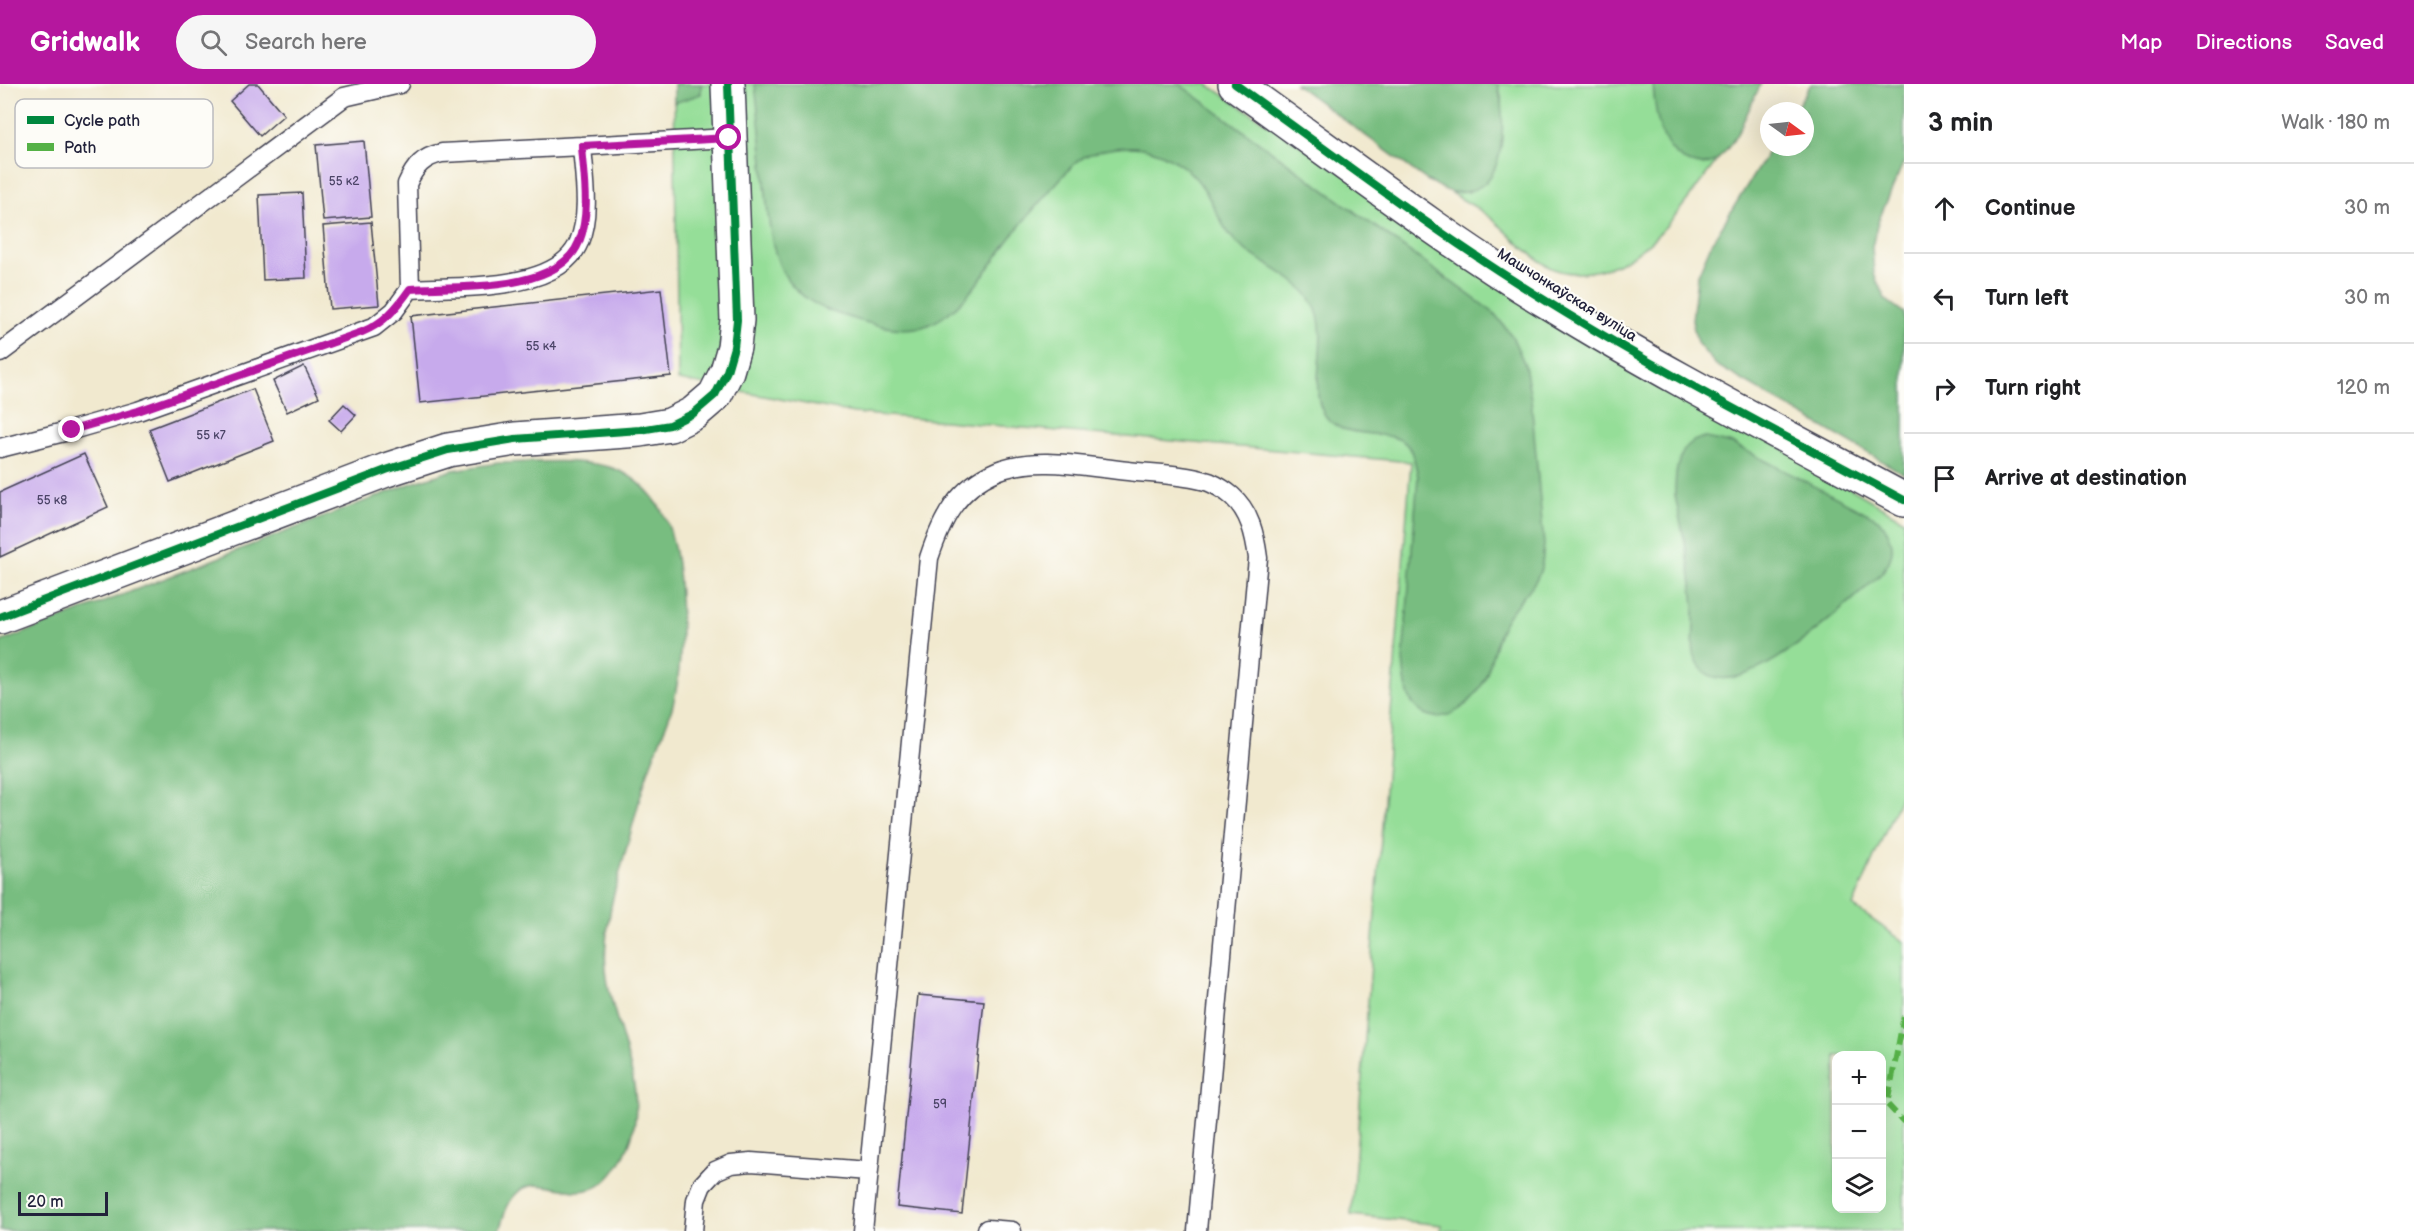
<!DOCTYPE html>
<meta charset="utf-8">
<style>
:root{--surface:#fff;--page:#f6f6f6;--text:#202124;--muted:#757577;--line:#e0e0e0;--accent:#b5179e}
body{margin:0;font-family:"Balsamiq Sans",sans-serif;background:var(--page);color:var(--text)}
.controls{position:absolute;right:18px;bottom:18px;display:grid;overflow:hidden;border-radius:12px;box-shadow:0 6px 24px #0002}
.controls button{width:54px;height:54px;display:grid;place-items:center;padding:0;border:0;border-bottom:2px solid var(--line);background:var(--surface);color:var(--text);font:30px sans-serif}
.compass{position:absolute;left:1760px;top:18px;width:54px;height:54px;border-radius:50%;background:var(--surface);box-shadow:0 6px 24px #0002;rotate:105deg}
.scale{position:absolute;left:18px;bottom:15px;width:90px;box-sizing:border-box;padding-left:6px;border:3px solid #22223b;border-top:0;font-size:16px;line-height:21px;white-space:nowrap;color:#22223b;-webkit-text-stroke:4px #fdfcf7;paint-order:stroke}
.stop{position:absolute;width:18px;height:18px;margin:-14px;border:4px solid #b5179e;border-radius:50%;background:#fff}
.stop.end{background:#b5179e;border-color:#fff;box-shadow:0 2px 6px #0008}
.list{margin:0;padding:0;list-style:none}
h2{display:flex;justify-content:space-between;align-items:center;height:78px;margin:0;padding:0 24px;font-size:26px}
h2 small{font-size:20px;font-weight:400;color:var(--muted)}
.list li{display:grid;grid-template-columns:39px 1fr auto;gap:18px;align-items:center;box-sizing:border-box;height:90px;padding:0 24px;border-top:2px solid var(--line)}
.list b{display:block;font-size:22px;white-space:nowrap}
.list em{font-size:20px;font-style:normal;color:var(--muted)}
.icon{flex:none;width:33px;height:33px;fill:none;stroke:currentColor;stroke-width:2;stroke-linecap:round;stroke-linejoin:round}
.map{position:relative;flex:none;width:1904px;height:1147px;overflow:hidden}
header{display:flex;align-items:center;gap:36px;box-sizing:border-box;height:84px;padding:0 30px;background:var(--accent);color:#fff}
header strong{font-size:28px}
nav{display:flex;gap:33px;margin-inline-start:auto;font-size:21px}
.search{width:420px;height:54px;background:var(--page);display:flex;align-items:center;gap:15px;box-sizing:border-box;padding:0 21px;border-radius:33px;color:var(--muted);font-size:22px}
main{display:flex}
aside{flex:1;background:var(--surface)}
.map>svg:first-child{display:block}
.green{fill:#95de98;stroke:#5c806a;stroke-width:1.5;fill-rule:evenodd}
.forest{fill:#78bd80;stroke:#4d705e;stroke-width:1.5}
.building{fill:#c7aaec}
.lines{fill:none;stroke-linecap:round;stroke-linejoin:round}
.service-casing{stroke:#414051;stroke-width:21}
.minor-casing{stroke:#414051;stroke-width:36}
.service{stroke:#fff;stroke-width:18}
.minor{stroke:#fff;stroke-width:33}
.quiet{stroke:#55b146;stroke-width:6;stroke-dasharray:12 6;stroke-linecap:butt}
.cycleway-casing{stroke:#fdfcf7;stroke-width:11}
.cycleway{stroke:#00873e;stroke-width:8}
.route{stroke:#b5179e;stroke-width:8}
.labels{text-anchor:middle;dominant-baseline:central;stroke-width:4.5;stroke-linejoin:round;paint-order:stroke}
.number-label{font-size:12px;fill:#4b4467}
.street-label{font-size:15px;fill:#22223b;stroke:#fdfcf7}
.key{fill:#fdfcf7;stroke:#bbbbbf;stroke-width:1.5}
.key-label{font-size:16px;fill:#22223b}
</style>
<header>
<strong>Gridwalk</strong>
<div class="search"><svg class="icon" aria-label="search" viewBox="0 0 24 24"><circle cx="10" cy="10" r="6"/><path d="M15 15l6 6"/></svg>Search here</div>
<nav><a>Map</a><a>Directions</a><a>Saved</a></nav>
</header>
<main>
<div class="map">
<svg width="1904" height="1147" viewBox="0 0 1904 1147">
<rect width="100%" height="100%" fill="#fdfcf7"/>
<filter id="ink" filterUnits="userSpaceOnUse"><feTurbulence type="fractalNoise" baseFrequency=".0167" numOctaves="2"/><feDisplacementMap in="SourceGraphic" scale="12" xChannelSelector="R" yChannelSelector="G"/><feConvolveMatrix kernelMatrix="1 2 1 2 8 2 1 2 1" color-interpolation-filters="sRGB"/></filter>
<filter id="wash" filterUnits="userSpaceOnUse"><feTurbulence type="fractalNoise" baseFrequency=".008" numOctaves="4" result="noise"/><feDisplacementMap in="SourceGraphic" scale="24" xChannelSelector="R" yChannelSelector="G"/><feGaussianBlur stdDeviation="1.35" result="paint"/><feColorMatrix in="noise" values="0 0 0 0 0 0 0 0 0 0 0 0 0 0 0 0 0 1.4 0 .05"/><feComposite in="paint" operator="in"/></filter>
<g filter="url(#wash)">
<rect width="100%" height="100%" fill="#f1e9cf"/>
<!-- green -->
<path class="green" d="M674,0H1207L1571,239L1904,436V704L1853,822L1904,858V1147H1441V1141L1351,1131L1411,378L854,329L678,296ZM1836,972H1882V1124H1836Z
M1498,0H1653L1661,49L1704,81L1719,74C1685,117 1649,181 1589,188C1576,190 1561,189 1549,183C1528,170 1518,158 1500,142C1486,128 1468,119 1451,109L1469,108L1502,16Z"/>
<!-- forest -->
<path class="forest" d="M674,0H701V10L674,19Z
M755,0H1179L1494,229L1512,252L1525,281L1531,315L1544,461C1543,468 1543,477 1541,484C1536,504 1515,518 1505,537C1487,569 1495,600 1460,625C1451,631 1441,635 1430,632C1405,625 1405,597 1403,575L1418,393C1416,383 1414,369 1407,361C1388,341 1338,361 1322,326C1309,299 1331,254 1314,221C1299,191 1259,181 1236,158C1221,143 1215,123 1204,105C1190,83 1160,64 1133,63C1119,63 1097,66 1084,73C1071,80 1062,94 1052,104C1039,120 1024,135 1012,152C988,183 966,225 928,241C903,250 875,241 851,234C774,213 772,171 765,101C762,67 759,34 755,0Z
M1295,0H1498C1506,36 1509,113 1454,108C1446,108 1436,101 1428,97Z
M1653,0H1761C1749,23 1739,54 1720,73C1714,79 1703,82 1695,80C1660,73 1655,29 1653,0Z
M1811,0H1904V77L1878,138L1872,163L1874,190L1885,215L1904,229V390L1716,281L1697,259L1692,236L1697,193L1712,158L1771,63H1805V27H1794Z
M1706,354L1733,360L1878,435C1897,455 1897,473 1878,493C1851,516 1728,638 1697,578C1691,567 1694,550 1694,538C1695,495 1683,453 1675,411C1675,394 1676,369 1692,358C1695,355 1702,355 1706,354Z
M498,379C533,379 582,373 615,385C638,393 658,415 667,438C684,483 685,578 672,624C665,647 654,669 647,691C637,722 630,753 621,784C617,799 612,814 610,829C607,846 604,867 606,885C611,943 653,1005 628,1063C592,1147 546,1079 516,1110C506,1120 503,1135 499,1147H0V558L412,399L453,386Z"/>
<g id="blocks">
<!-- building -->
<path class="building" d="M249,0H258L284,31L260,52L230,17Z
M364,57L371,133L323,137L316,61Z
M302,109L306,194L263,196L259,111Z
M371,138L379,221L330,225L323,142Z
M661,205L671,292L420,319L411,232Z
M304,282L319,313L287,328L273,297Z
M253,305L274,357L170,398L149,345Z
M344,320L356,331L341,347L329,336Z
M84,370L108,423L0,473V408Z
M918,911L984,917L962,1130L897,1123Z"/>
</g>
</g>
<g filter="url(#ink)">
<use href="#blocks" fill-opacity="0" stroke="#414051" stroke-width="1.5"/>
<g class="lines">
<defs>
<path id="service" d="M582,62L729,54
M0,269L344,13L400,0
M0,364L72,346L138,327L374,243L394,227L410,205L407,100C415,82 423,73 442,69L582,62C584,92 591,129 579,158C558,209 457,202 410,205
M987,1145L1012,1147
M693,1147L696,1116L702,1101L715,1087L731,1080L751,1078L868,1087
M863,1147L929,474C942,435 957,404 997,387C1037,371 1086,383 1128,387C1155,390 1183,390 1209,398C1216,401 1226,407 1232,412C1250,428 1255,451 1258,474L1197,1147"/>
<path id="minor" d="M1235,0C1339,74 1442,154 1551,220C1666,291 1786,352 1904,416
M0,533L386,386L448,366L515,355L640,346L670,341L694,329L715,311L727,287L734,263L737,236L728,0"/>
</defs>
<!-- service casing -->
<use href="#service" class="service-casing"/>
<!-- minor casing -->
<use href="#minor" class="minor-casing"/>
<!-- service -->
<use href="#service" class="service"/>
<!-- minor -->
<use href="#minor" class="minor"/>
<!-- quiet -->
<path class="quiet" d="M1904,932L1887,1020L1904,1038"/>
<defs>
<path id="cycleway" d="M1235,0C1339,74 1442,154 1551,220C1666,291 1786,352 1904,416
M0,533L386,386L448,366L515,355L640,346L670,341L694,329L715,311L727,287L734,263L737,236L728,0"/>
</defs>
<!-- cycleway casing -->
<use href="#cycleway" class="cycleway-casing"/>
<!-- cycleway -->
<use href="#cycleway" class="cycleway"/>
</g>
</g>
<g class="lines" filter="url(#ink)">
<!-- route -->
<path class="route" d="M72,346L138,327L362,248C384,239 396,225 410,205C456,202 559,209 579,158C591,129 584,92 582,62L729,54"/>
</g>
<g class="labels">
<!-- number labels -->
<g class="number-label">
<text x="344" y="97">55 к2</text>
<text x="541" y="262">55 к4</text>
<text x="211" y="351">55 к7</text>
<text x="52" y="416">55 к8</text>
<text x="940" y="1020">59</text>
</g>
<!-- street labels -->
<g class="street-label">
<text transform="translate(1567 211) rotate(32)">Машчонкаўская вуліца</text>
</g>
</g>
<!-- legend -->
<rect x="15" y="15" width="198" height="69" rx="9" class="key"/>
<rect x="27" y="32" width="27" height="8" fill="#00873e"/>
<rect x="27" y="59" width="27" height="8" fill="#55b146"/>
<g class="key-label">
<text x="64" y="42">Cycle path</text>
<text x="64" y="69">Path</text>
</g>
</svg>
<div class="controls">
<button>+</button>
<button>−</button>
<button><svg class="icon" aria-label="layers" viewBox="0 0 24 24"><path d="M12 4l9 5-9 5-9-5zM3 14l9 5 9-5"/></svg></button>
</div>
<svg class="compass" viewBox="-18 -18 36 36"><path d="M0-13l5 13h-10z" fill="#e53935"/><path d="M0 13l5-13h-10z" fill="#757577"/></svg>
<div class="scale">20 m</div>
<div class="stop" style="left:729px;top:54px"></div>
<div class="stop end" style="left:72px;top:346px"></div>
</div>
<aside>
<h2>3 min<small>Walk · 180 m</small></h2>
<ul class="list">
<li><svg class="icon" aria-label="ahead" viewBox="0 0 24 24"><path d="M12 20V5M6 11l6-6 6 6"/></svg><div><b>Continue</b></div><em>30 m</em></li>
<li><svg class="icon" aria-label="left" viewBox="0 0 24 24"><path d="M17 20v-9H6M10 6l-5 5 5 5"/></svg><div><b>Turn left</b></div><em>30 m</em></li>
<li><svg class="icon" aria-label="right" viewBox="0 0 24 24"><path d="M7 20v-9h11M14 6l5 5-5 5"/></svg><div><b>Turn right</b></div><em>120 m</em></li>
<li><svg class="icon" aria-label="arrive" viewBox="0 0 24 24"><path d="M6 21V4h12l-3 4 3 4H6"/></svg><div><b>Arrive at destination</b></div></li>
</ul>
</aside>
</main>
